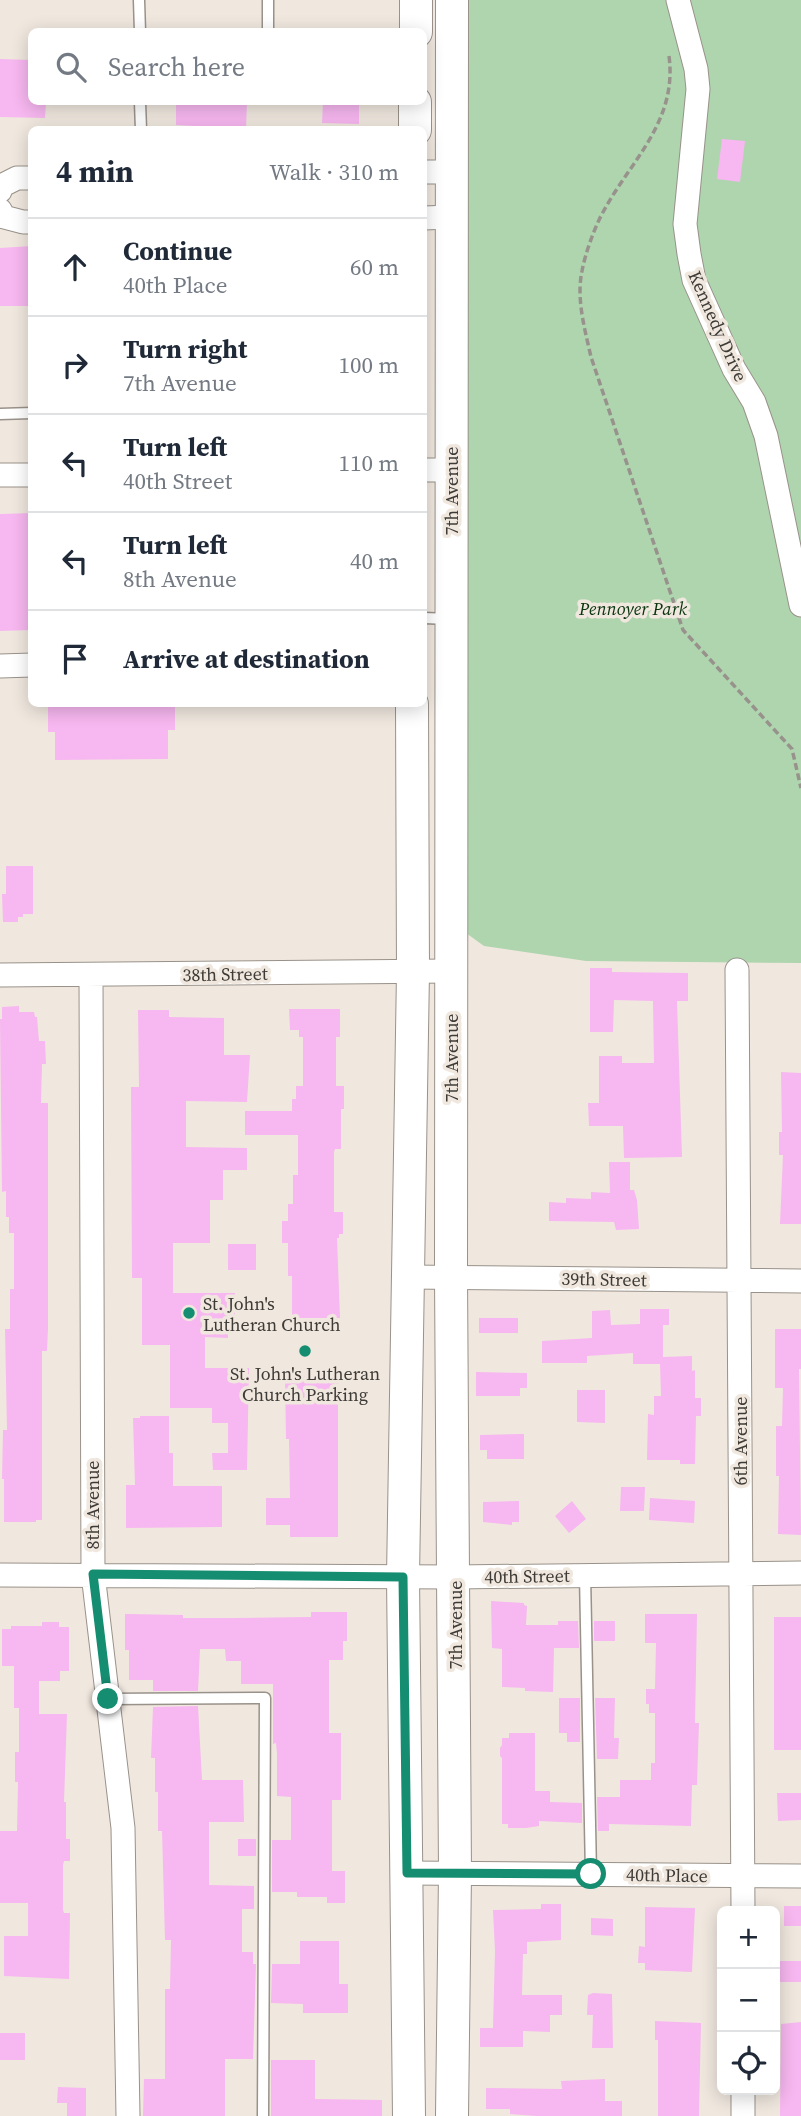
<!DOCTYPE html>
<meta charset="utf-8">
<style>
:root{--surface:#fff;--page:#f6f6f7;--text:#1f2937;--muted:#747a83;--line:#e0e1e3}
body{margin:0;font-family:"Source Serif 4",serif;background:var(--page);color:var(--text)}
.controls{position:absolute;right:21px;bottom:21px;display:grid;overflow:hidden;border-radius:10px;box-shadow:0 4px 18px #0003}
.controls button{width:63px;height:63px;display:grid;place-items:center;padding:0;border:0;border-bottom:2px solid var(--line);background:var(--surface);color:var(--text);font:35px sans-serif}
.stop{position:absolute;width:21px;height:21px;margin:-16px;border:5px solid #158d71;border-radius:50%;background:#fff}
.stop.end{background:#158d71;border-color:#fff;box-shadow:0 2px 7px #0008}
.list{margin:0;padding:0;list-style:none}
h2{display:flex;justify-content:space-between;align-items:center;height:91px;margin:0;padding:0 28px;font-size:30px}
h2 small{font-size:23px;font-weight:400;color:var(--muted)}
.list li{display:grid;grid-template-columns:46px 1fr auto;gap:21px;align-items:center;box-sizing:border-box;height:98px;padding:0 28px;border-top:2px solid var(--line)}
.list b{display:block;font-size:26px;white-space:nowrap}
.list p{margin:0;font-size:23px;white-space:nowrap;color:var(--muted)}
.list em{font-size:23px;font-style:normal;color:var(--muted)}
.icon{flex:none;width:38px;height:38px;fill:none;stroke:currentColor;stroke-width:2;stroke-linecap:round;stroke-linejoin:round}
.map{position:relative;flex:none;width:801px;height:2116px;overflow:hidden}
.search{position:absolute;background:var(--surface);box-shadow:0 4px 18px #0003;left:28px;top:28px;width:399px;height:77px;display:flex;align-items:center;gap:18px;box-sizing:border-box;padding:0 24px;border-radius:10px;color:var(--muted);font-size:26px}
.panel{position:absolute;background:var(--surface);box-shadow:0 4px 18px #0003;left:28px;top:126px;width:399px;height:581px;border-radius:10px}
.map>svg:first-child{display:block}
.green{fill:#afd5af}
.building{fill:#f7b7f0}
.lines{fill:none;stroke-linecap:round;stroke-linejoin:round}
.lane-casing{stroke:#99928a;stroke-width:13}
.street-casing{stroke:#99928a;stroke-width:25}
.secondary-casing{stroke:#99928a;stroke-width:34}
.path{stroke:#98928c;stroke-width:3.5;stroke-dasharray:7 3.5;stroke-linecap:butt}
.lane{stroke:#fff;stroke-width:10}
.street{stroke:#fff;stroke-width:23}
.secondary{stroke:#fff;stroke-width:32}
.route{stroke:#158d71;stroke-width:9}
.poi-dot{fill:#158d71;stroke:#f0e8df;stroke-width:2.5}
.labels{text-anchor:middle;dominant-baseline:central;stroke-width:7;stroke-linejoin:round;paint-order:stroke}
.street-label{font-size:18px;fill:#3e3b37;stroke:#f0e8df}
.park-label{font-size:18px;font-style:italic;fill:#08330d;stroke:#f0e8df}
.poi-label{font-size:18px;fill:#3e3b37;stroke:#f0e8df;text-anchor:start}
</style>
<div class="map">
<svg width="801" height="2116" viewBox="0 0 801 2116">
<rect width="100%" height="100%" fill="#f0e8df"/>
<!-- green -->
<path class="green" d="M464,0H801V963L586,961L484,946L466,933Z"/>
<!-- building -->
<path class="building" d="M0,59L32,60V102H46L45,118L0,117Z
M176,102H247L246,129L176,125Z
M323,102H359V124L322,123Z
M722,139L745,141L740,182L717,179Z
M32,246V306H0V248Z
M32,513V630L0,631V514Z
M53,704H175V730H168V759L55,760V732H48V706H53Z
M6,866H33V914H23V917H18V922H3L2,894H6Z
M590,968H612V972L688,973V1001H677L682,1157L624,1158L623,1126H589L588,1103H599V1056H622V1063H654L653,1001L614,1000L613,1032H590Z
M19,1006V1012H34L35,1017H37L39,1041H45L46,1064H42L41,1103H48V1328L47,1351H42V1520H36V1522H4V1479H2L3,1430H7L5,1329H10V1289H14V1233H9V1217H6V1191L2,1192L0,1019H2V1007Z
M289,1009H340V1037H336V1086H344V1109H341V1149H335L334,1152V1212H343V1234H339V1238H337L340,1318H292V1276H288V1243H282V1221H288V1204H293V1175H298V1135H245V1111H292V1099H296V1086H303V1037H299V1030H290Z
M138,1010H169V1017L224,1018V1055H250L247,1102L186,1101V1147L247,1148V1170H223V1200H210V1243H173V1293H235V1329H228V1338L205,1337V1368H249L247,1470H213L212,1453H228V1423H212V1408H170V1345H142V1278H132L131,1087H139Z
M781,1072L801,1073V1224H780L783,1155H779V1132H782Z
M609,1162H630V1190H634L637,1200L639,1229L616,1230L614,1222L549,1221V1202L566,1203V1198L591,1199V1192L610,1193Z
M228,1244H256V1270H228Z
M640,1309H669V1325H663V1357L692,1356V1371L695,1370V1398H701V1416H696L695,1464H680V1460H647L648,1414L654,1415V1396H661L660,1364H633V1353L587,1356V1363H542V1341L592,1338V1311L610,1310L611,1325L640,1324Z
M479,1318H518V1333H479Z
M775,1329H801V1369H799L801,1535L778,1534L779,1476H776V1426H782L783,1388H775Z
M476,1372L527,1373V1388H520V1396H476Z
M285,1376H338V1537H290V1525H266V1498H290L289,1439H286Z
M577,1390H605V1423L577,1422Z
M140,1416H169V1453H173V1486H222V1527L126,1528V1485H135L133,1418H140Z
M524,1434V1459H487V1450H480V1435Z
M621,1487H645L644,1511H620Z
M650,1498L695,1501L694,1523L649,1520Z
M519,1501V1522H512V1525L483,1522V1502Z
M572,1501L586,1519L569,1533L555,1516Z
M491,1601L524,1603V1605L527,1606L526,1625H558V1621H578L579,1648H554L553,1692L525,1691V1688L502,1687V1649L492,1648Z
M311,1612H347V1641H343V1660H329V1733H341V1800H332V1871H345V1903H327V1897H297V1892H272V1840H291V1797L277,1796V1754L276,1743L273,1744V1684H241V1661H226L225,1649H200L198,1691H153V1680H129V1650H125V1614L183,1615V1618H233L311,1617Z
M645,1614H697L695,1723H699L698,1752L697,1785H692L691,1826L609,1824V1831H598L597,1797H620V1780H651V1763H655V1713H649V1704H646V1689H655L656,1643H645Z
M774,1617H801V1750H774Z
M594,1621H615V1641H594Z
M42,1622H59V1627H69V1671H60V1681H39V1714H67L64,1802H66V1839H70V1861H64L63,1865V1910L64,1913H70L69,1979L4,1976V1936H28V1903H0V1831H17L18,1782H15V1752H19V1708H14V1666H2V1629H11V1626H42Z
M559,1698H580V1742H567V1733H559Z
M595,1698H615L614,1738H619L618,1759H597Z
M198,1706L202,1780H243L244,1822H209V1885L254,1886V1909H242V1952H253V1964H256L253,2059H225V2116H143L144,2079H165V1989H170L171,1940H165L162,1831H158V1792H155V1758H151L153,1707Z
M509,1733H535V1791H550V1802L582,1803V1823L539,1821V1826L526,1828H508V1824H502V1758L500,1756V1748L502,1745V1738H509Z
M777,1793H801V1820L778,1821Z
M238,1839H256V1856H238Z
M541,1904H561V1940L527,1942V1954H523L522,1995H562V2015H550V2032L523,2031V2047H480V2028H493L495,1951L493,1910L541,1909Z
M784,1906H801V1926H784Z
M645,1907L695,1908L692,1972L645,1970V1963H638L639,1946L645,1947Z
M591,1918L613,1919V1936L591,1935Z
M300,1941H339V1984H348V2013H303V2004L271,2003L272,1964H300Z
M779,1961H801V1982H779Z
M593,1993L612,1994L613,2048H592L593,2015H587L588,1995Z
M655,2021L701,2023L699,2116H658V2040H655Z
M801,2022V2116H780L781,2024Z
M0,2033H25V2060H0Z
M271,2060H315V2099L382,2100V2116H271Z
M605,2079V2101H622V2116H536L510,2114V2109H486V2088L562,2089L561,2081Z
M58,2087L86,2088V2116H67V2103H57Z"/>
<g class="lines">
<defs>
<path id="lane" d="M139,0L140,32
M268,32V0
M140,102L141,130
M0,414L32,413
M424,618L449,619
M585,1575L591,1874
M108,1699L265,1698L263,2116"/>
<path id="street" d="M678,0L696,69L698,89L685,224L689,254L694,280L734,369L754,402L766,436L801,605
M424,172H451
M0,191L1,186L17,178H32
M0,210L4,217L23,222H32
M424,218L451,217
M424,470H451
M0,475H32
M0,666L32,665
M737,970L743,1911
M0,975L451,971
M91,975L93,1574L123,1828L128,2116
M408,1277L801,1281
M0,1575L455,1577L801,1573
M407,1873L801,1876
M743,2090V2116"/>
<path id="secondary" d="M452,0L451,1277L455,1873L452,2116
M416,32V0
M415,130V102
M409,2116L403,1577L413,972L412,704"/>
</defs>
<!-- lane casing -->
<use href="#lane" class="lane-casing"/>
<!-- street casing -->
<use href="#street" class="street-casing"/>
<!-- secondary casing -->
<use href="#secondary" class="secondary-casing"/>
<!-- path -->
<path class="path" d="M669,56C678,125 626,164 599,220C592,235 585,255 582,271C576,299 585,330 591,357L683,630L792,749L801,788"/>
<!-- lane -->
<use href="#lane" class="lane"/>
<!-- street -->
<use href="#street" class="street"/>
<!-- secondary -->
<use href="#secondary" class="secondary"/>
</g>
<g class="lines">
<!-- route -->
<path class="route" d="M108,1699L93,1574L403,1577L407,1873L591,1874"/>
</g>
<!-- markers -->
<g class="poi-dot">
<circle cx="189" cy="1313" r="7"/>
<circle cx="305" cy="1351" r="7"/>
</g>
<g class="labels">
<!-- street labels -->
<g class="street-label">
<text transform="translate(718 326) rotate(66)">Kennedy Drive</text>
<text transform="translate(451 491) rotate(-90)">7th Avenue</text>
<text transform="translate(225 974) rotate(-1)">38th Street</text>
<text transform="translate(451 1058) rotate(-90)">7th Avenue</text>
<text transform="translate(604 1279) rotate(1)">39th Street</text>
<text transform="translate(740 1441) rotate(-90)">6th Avenue</text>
<text transform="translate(92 1505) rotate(-90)">8th Avenue</text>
<text transform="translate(527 1576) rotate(-1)">40th Street</text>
<text transform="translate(455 1625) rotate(-90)">7th Avenue</text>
<text transform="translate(667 1875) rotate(1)">40th Place</text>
</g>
<!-- park labels -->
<g class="park-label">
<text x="633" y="608">Pennoyer Park</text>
</g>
<!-- poi labels -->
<g class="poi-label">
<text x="203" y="1303">St. John's<tspan x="203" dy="21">Lutheran Church</tspan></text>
<text x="305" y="1373" text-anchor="middle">St. John's Lutheran<tspan x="305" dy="21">Church Parking</tspan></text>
</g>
</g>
</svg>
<div class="controls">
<button>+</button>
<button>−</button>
<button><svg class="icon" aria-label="locate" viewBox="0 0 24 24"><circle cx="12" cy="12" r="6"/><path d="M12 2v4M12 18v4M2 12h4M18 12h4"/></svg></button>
</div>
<div class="stop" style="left:591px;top:1874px"></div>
<div class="stop end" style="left:108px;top:1699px"></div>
<div class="search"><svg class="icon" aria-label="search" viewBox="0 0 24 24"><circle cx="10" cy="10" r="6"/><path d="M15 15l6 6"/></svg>Search here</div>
<section class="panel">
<h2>4 min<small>Walk · 310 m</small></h2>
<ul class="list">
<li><svg class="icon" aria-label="ahead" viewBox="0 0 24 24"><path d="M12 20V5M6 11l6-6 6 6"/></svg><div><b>Continue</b><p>40th Place</p></div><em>60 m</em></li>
<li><svg class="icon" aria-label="right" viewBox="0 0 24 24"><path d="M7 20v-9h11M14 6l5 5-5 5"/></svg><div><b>Turn right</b><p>7th Avenue</p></div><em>100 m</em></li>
<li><svg class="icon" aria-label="left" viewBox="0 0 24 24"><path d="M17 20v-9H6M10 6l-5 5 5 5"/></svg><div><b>Turn left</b><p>40th Street</p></div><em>110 m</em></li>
<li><svg class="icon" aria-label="left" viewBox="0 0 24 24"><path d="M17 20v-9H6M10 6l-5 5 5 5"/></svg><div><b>Turn left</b><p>8th Avenue</p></div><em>40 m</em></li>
<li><svg class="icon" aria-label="arrive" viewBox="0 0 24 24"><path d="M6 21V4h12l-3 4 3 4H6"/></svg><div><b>Arrive at destination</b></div></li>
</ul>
</section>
</div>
